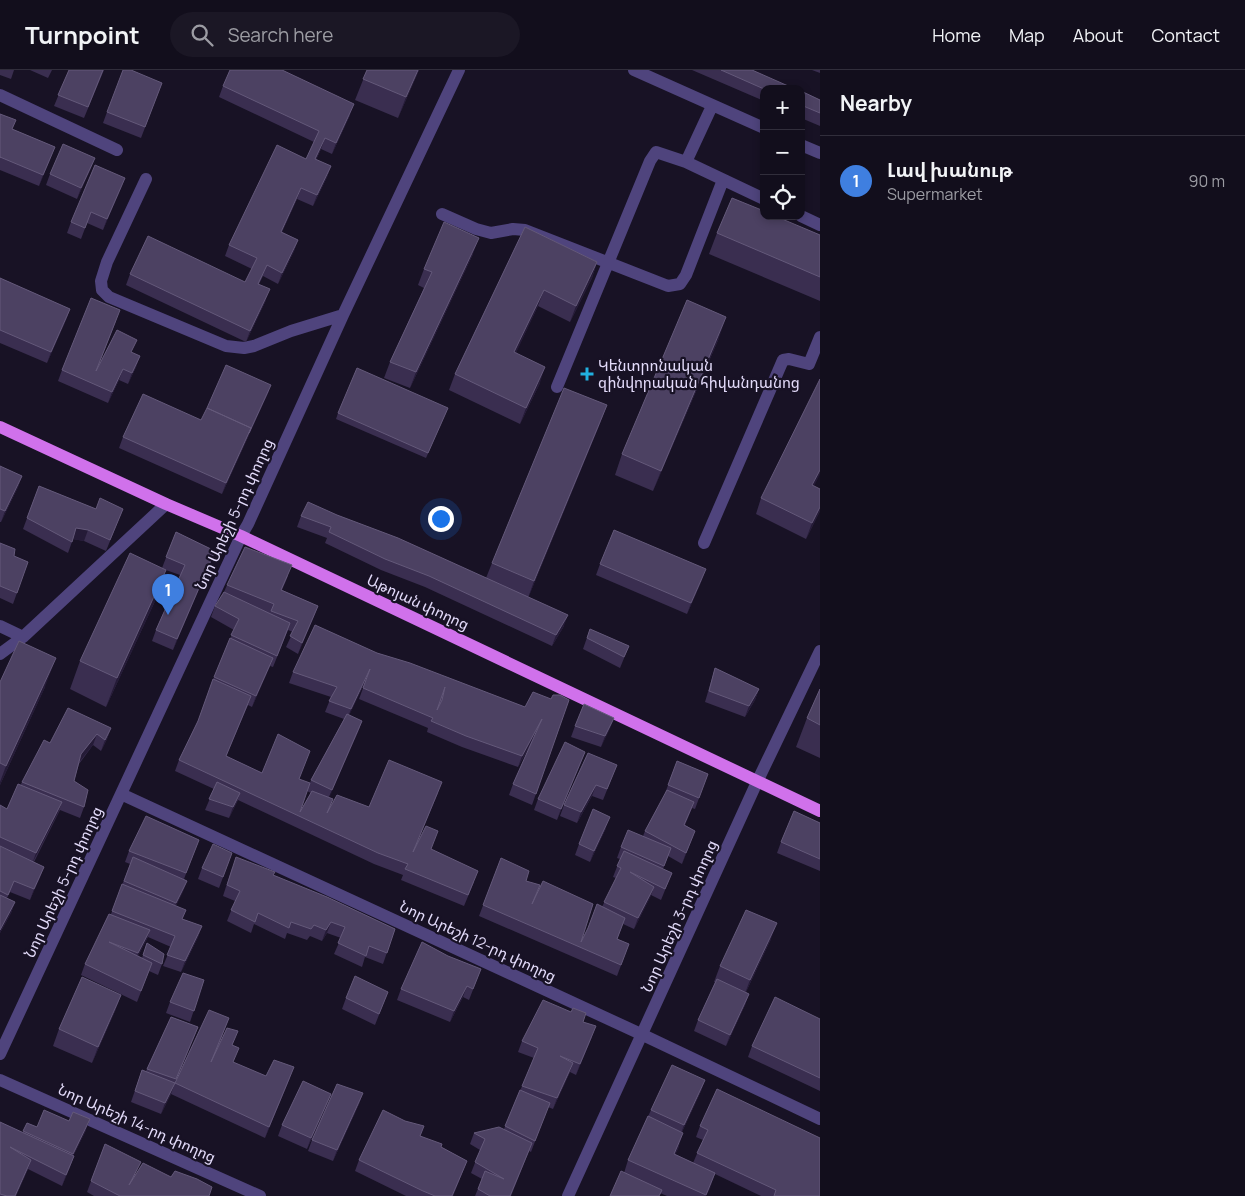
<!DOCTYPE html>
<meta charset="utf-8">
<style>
:root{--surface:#120e1c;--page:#1b1725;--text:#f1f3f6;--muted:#9c9ca3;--line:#312e3b;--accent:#21b0e0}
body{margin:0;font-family:Manrope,"Noto Sans Armenian",sans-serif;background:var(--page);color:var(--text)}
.controls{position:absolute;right:15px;top:15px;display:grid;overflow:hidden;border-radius:10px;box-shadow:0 2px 8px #0003}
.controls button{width:45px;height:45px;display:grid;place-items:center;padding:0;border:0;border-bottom:1px solid var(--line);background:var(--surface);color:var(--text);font:25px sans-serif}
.you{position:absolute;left:440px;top:448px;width:18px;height:18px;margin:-12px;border:4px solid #fff;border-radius:50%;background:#1a73e8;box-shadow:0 0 0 8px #1a73e833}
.badge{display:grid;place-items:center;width:32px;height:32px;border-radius:50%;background:var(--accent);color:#fff;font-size:16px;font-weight:700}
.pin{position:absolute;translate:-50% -41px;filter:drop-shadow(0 1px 2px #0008)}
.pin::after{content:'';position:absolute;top:26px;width:18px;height:15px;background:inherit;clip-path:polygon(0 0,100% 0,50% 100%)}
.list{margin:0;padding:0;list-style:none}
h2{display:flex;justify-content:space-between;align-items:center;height:65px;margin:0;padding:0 20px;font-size:21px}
h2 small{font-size:16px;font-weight:400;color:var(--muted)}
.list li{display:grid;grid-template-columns:32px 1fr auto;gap:15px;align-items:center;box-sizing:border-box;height:90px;padding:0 20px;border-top:1px solid var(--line)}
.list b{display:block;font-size:19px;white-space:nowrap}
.list p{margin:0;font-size:16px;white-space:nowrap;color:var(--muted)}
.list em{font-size:16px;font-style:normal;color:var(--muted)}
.icon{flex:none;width:28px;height:28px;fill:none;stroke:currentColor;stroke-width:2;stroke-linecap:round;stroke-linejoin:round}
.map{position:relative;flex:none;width:820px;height:1126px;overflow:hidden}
header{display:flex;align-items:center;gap:30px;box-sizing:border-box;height:70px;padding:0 25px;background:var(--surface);border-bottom:1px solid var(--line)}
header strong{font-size:24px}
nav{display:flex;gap:28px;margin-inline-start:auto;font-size:18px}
.search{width:350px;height:45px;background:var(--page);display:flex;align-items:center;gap:12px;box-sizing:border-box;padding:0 18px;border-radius:28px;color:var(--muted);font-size:19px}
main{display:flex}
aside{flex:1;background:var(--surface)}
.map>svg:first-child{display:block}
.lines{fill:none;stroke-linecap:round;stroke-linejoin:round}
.minor{stroke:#4f447d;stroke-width:12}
.major{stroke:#d071eb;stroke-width:12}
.wall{fill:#3a2e50}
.shaded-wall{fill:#251b37}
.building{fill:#4c4162;stroke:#64597a;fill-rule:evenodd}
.poi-dot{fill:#21b0e0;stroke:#181225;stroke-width:2}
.labels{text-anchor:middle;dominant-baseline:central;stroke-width:4.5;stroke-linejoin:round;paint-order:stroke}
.poi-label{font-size:15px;fill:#e3dbfa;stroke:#181225;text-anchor:start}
.street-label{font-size:15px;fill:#e3dbfa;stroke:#181225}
</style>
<header>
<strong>Turnpoint</strong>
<div class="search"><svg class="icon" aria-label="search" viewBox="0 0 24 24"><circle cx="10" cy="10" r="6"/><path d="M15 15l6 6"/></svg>Search here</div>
<nav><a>Home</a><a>Map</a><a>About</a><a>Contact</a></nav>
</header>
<main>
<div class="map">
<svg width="820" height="1126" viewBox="0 0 820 1126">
<rect width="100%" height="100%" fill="#181225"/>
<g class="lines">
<!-- minor -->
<path class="minor" d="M634,0L764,58
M0,25L117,80
M801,75L820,83
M686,92L764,129
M146,109L107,192L101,211L102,220L109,227L226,276L244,278L254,276L291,261L343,245
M442,144L476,159L491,163L513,159L525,160L668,216L680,214L686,205L723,110
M801,146L820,155
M557,317L650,91L656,82L686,92L712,36
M704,473L783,290L789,289L809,294L820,267
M0,556L23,567L166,434
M0,584L23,567
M121,724L643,965L820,1049
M0,984L241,466L248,454L343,245L459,0
M0,1010L260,1126
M568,1126L757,712L820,581"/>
<!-- major -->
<path class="major" d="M0,357L166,434L241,466L820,741"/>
</g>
<!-- wall -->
<path class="wall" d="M0,0H14L11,9L0,5Z
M30,0H52L48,8Z
M69,0H104L84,48L54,36Z
M367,0H419L398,48L355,30Z
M692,0H752L764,19V31Z
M812,0H820V3Z
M162,13L141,68L103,53L107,42Z
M223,16L350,45L332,84L321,79L316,90L331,96L327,107L313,136L297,129L282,162L298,170L294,181L278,214L263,206L259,214L266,230L246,272L126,215L130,204L245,212L252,199L225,186L229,175L306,89L314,72L219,27Z
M801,21L820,30V56L801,48Z
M0,44L12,59L55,77L39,116L0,100Z
M95,88L77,129L46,115L50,104Z
M125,108L103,160L87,153L81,169L67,163L71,152Z
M525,157L597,192L592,208L570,252L538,236L516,282L540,313L520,354L449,320L455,304Z
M717,163L820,165V231L709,184Z
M473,184L410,318L384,308L390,292L424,218L418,215L424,199Z
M0,208L70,239L66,250L47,293L0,273Z
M116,251L98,296L140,286L136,297L128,314L119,310L108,333L58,311L62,300Z
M719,268L653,421L615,405L622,384Z
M269,321L222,424L119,378L123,367L201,350Z
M607,335L599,356L528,528L564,556L552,576L425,517L381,500L325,473L327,468L297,457L301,446L337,445L486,508L492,493Z
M448,338L426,388L336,349L338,343Z
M0,396L22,406L18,417L1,452H0Z
M39,416L96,439H123L106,481L84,471L73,469L68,483L23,459Z
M814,416L820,441L806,469L756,444L761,428Z
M176,462L215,481L173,580L152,571L156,560L180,505L163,499L156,529L106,637L70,619L80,591L162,498Z
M0,473L14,486L28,492L13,534L0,528Z
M600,494L702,510L687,544L596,505Z
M288,506L282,520L318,536L298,584L286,577L293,562L288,560L273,597L270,596L252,637L248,635L226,686L262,703L299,709L300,742L311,723L307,721L311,710L344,649L325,642L331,627L289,613L293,602L377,583L525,637L551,629L569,630L532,735L509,725L513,714L532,672L518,697L462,677L427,662L428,658L359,629L366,610L349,645L362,651L358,662L329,727L333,729L329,739L369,737L438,723L415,776L431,779L474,812L464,836L401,810L403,805L374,794L238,730L229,748L205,740L214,719L175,701L179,690L198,651L214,607L234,560L211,547L215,536L224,522L227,515Z
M590,559L629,576L620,598L583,579Z
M715,598L759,619L755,630L745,647L705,632Z
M0,612L45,617L0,715Z
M820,619V688L796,677L807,648Z
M614,648L601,677L571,667L575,656Z
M111,658L107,669L101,681L93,675L79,694L74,711L84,737L80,748L60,740L34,792L44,797L30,830L10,822L7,828L15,832L11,843L0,863V736L7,739L22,712L50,673Z
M585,682L557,750L534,740L538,729Z
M677,691L708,704L695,739L692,738L685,755L695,761L682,794L668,786L663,799L672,803L661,830L651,825L634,859L623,854L617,869L629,874L617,906L479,846L501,788L526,811L535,828L581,872L602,837L616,808L613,807L620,789L617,788L621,777L643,766L645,761L664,726Z
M617,695L603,730L592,726L577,753L560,746L564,735Z
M820,753V801L777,783L781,772Z
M606,758L590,792L575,785L579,774Z
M199,770L184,809L187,811L176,836L182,849L202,856L198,867L181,902L163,896L171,877L148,867L138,886L142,888L147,873L162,894L158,905L149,901L137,932L81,905L85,894L111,844L130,794L125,792L129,781Z
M232,783L219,818L198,809L202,798Z
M232,798L273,805L395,859L383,894L365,887L362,897L334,884L341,868L327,863L322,871L310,866L307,870L287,863L285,869L254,854L251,863L227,851L235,831L223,826Z
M771,869L746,922L749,924L745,935L726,976L694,961L698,950L715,912H714L720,896Z
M448,886L481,899L469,930L463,927L450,952L397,930L401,919Z
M204,910L190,952L166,943L170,932Z
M388,922L375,955L342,939L346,928Z
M121,925L115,941L92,993L53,976L59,959Z
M171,947L198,957L175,1013L229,948L215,985L232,976L233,993L266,1006L290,1008L265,1068L171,1024L161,1044L131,1032L142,1000L146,1001Z
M820,949V1021L748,987L752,976Z
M583,952L592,967L576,1005L570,1002L553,1039L548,1037L531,1082L529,1081L511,1126H475L482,1109L471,1103L480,1080L470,1074L474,1063L504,1059L522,1016L534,988L518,982L522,971Z
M705,1010L701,1021L682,1062L678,1079L675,1084L693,1093L703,1070L696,1067L700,1056L717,1019L820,1126H761L715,1104L706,1126H667L660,1123L659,1126H610L624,1103L628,1090L651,1040Z
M363,1023L359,1034L333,1091L308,1081L312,1070Z
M331,1024L327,1035L307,1079L278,1066L282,1055Z
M0,1052L23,1063L27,1053L37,1057L86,1060L73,1086H74L70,1097L62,1116L28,1099L16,1126H0Z
M421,1066L467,1091L453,1126H406L355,1101L359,1090Z
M105,1074L136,1105L171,1107L209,1126H94L87,1122Z"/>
<!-- shaded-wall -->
<path class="shaded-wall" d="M418,0H419L398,48L406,27Z
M354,34L350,45L332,84L336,73Z
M325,68L321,79L311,100L315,89Z
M55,77L51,88L39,116L43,105Z
M95,88L91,99L77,129L81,118Z
M331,96L327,107L313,136L317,125Z
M125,108L121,119L103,160L107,149Z
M301,118L297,129L277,173L281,162Z
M479,168L473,184L410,318L416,302Z
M298,170L294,181L278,214L282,203Z
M597,192L592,208L570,252L576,236Z
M270,219L266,230L246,272L250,261Z
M544,220L538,236L509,298L514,282Z
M70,239L66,250L47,293L51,282Z
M726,247L719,268L653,421L661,401Z
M140,286L136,297L128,314L132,303Z
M545,297L540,313L520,354L526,338Z
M123,299L119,310L108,333L112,322Z
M271,315L269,321L222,424L226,413Z
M607,335L599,356L527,531L534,511Z
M820,400V404L807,431L812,415Z
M22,406L18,417L1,452L5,441Z
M820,437V441L806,469L812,453Z
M76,458L88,460L84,471L72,469Z
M215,481L211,492L173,580L177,569Z
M706,499L702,510L687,544L691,533Z
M166,500L156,529L106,637L117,608Z
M318,536L314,547L298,584L302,573Z
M568,545L564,556L552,576L556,565Z
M56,588L45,617L0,715V712L6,696Z
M273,588L269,599L252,637L256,626Z
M370,599L366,610L347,650L351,639Z
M759,619L755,630L745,647L749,636Z
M251,626L247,637L222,697L226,686Z
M614,648L610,659L601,677L605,666Z
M542,649L538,660L518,697L522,686Z
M362,651L358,662L328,731L332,720Z
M111,658L107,669L101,681L105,670Z
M97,664L93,675L77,695L81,684Z
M585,682L581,693L557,750L561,739Z
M442,712L438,723L409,793L413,782Z
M596,715L592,726L577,753L581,742Z
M240,723L236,734L229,748L233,737Z
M62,732L58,743L32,794L36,783Z
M694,732L690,743L680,766L684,755Z
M610,747L606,758L590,792L594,781Z
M695,761L691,772L682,794L686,783Z
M44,797L40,808L30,830L34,819Z
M187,811L183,822L172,844L176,833Z
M654,817L650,828L634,859L638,848Z
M15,832L11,843L0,863V860Z
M331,852L327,863L322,871L326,860Z
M777,853L771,869L744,926L750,910Z
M202,856L198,867L181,902L185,891Z
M150,860L146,871L134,894L138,883Z
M467,916L463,927L450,952L454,941Z
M749,924L745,935L726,976L730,965Z
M121,925L115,941L92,993L98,977Z
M596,956L592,967L576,1005L580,994Z
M198,957L194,968L172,1020L176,1009Z
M573,993L569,1004L553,1039L557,1028Z
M294,997L290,1008L265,1068L269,1057Z
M705,1010L701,1021L680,1066L684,1055Z
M175,1013L171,1024L161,1044L165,1033Z
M363,1023L359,1034L333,1091L337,1080Z
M331,1024L327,1035L307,1079L311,1068Z
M90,1049L86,1060L69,1095L73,1084Z
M683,1063L678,1079L668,1100L674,1084Z
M74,1086L70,1097L62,1116L66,1105Z
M31,1090L27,1101L16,1126H15Z
M467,1091L453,1126H452Z
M715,1103L710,1119L706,1126H705Z"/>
<!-- building -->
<path class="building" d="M69,0H103L88,37L58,25Z
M123,0H131L162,13L145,57L107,42Z
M230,0H282L354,34L336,73L325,68L315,89L331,96L317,125L301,118L281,162L298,170L282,203L267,195L258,214L270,219L250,261L130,204L148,166L245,212L257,188L229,175L277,75L306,89L319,61L223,16Z
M367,0H418L406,27L363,9Z
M721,0H752L795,19H764Z
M801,21L820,30V43L801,35Z
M0,44L16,50L12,59L55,77L43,105L0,87V88Z
M63,74L95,88L81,118L50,104Z
M95,95L125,108L107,149L91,142L85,158L71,152Z
M732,128L764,141V146H775L820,165V207L717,163Z
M444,152L479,168L416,302L390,292L432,202L424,199Z
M525,157L597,192L576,236L544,220L514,282L545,297L526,338L455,304Z
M0,208L70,239L51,282L0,260Z
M91,228L120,240L96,301L117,260L137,270L131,282L140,286L132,303L123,299L112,322L62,300Z
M687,230L726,247L661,401L622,384Z
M226,295L271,315L249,363L251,358L207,338Z
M357,298L448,338L428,383L338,343Z
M820,309V400L812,415L820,419V437L812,453L761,428Z
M564,318L607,335L534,511L492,493Z
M143,324L201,350L207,338L251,358L226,413L123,367Z
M0,396L22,406L5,441L0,439Z
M39,416L96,439L100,428L123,439L110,470L88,460L76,458L72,472L27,448Z
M308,432L337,445L398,468L568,545L556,565L429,506L385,489L329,462L331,457L301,446Z
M614,460L706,499L691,533L600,494Z
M176,462L215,481L177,569L156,560L185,495L166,487Z
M0,473L15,479L14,486L28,492L17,523L0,516Z
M245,477L292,495L281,520L318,536L302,573L290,566L298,551L271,541L274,534L227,515Z
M130,483L166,500L117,608L80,591Z
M224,522L290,553L277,586L231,565L239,549L215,536Z
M315,555L377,583L410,593L525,637L533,622L551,629L553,625H560L569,630L536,724L513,714L542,649L522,686L466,666L431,651L433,648L363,618L370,599L351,639L329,631L337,617L293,602ZM445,617L442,630L437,640Z
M590,559L629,576L624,587L587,568Z
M230,568L273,588L256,626L214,607Z
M19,571L56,588L6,696L0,693V612Z
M715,598L759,619L749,636L709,621Z
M213,609L251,626L226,686L262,703L278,664L310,681L299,709L310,713L300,742L312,721L333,729L327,743L337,725L369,737L389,690L442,712L413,782L426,756L438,761L431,779L478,801L468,825L405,799L408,794L378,783L179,690L198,651Z
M820,619V655L807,648Z
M584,634L614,648L605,666L575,656Z
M68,638L111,658L105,670L97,664L81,684L74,711L88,720L84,737L22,712L44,670L50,673Z
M347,644L362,651L332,720L311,710Z
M565,672L585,682L561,739L538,729Z
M588,683L617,695L607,719L596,715L581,742L564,735Z
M677,691L708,704L699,728L668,715Z
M217,712L240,723L233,737L209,729Z
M18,714L62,732L36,783L0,767V735L7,739Z
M667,720L694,732L684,755L695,761L686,783L645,761Z
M593,739L610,747L594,781L579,774Z
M794,741L820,753V789L781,772Z
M146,746L199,770L186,803L129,781Z
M628,760L671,778L664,796L621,777Z
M213,774L232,783L223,807L202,798Z
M0,776L44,797L34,819L14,811L8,825L0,821Z
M624,781L672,803L665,819L630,802L654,817L638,848L604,832L621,798L617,796Z
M133,787L187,811L176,833L124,811Z
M236,787L275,802L273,805L327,827L395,859L387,883L369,876L366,886L338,873L345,857L331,852L326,860L314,855L311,859L291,852L289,858L258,843L255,852L231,840L240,821L227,815Z
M501,788L529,801L526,811L540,815L532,834L543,811L593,834L581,872L588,858L597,834L625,848L617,869L629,874L621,895L483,835Z
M122,814L186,840L182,849L202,856L185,891L167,885L175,866L112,841Z
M0,825L15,832L0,860Z
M746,840L777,853L750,910L720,896Z
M109,844L150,860L138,883L109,872L152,893L141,921L85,894Z
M422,872L448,886L481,899L473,919L467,916L454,941L401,919Z
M147,873L164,884L162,894L143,885Z
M183,903L204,910L194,941L170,932Z
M355,906L388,922L379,944L346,928Z
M82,907L121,925L98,977L59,959Z
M717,909L749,924L730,965L698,950Z
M775,927L820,949V1008L752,976Z
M543,930L571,942L573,938L586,943L583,952L596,956L580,994L560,986L573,993L557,1028L522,1016L538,978L522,971Z
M209,940L229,948L211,992L227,958L238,961L232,975L239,978L233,992L266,1006L274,990L294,997L269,1057L175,1013L165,1033L135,1021L142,1000L175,1013Z
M171,947L198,957L176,1009L147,999Z
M672,995L705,1010L684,1055L651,1040Z
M303,1011L331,1024L311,1068L282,1055Z
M337,1014L363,1023L337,1080L312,1070Z
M717,1019L820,1068V1126H774L776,1120L697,1083L708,1060L700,1056Z
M520,1020L550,1033L535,1071L505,1056Z
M44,1040L69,1051L73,1042L90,1049L73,1084L23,1061L27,1053L37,1057Z
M383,1040L405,1051L424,1056L420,1066L442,1074L441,1077L467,1091L452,1126H435L423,1121L359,1090Z
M648,1046L683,1063L674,1084L715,1103L706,1125L628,1090Z
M0,1052L74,1086L66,1105L10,1077L31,1090L15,1126H7L0,1124Z
M499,1057L532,1073L510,1126H490L478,1119L485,1101L504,1109L475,1092L485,1069L474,1063Z
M105,1074L141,1092L129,1115L143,1093L171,1107L175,1101L197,1109L212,1117L209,1126H120L91,1111Z
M621,1101L662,1120L659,1126H610Z"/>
<!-- markers -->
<path class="poi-dot" d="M584.5 296.5h5v5h5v5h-5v5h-5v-5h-5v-5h5z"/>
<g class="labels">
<!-- poi labels -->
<g class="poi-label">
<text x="598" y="295">Կենտրոնական<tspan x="598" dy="17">զինվորական հիվանդանոց</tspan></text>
</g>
<!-- street labels -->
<g class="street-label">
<text transform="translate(234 444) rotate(-65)">Նոր Արեշի 5-րդ փողոց</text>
<text transform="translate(418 532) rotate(25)">Աթոյան փողոց</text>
<text transform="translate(63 812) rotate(-65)">Նոր Արեշի 5-րդ փողոց</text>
<text transform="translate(679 846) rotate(-66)">Նոր Արեշի 3-րդ փողոց</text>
<text transform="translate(478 871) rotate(25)">Նոր Արեշի 12-րդ փողոց</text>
<text transform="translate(137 1053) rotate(24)">Նոր Արեշի 14-րդ փողոց</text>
</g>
</g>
</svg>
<div class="controls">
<button>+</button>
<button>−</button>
<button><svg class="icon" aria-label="locate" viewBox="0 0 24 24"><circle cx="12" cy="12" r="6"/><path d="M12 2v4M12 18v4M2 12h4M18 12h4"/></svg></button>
</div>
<div class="you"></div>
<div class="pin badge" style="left:168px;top:545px;background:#3f7fe0">1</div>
</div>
<aside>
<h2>Nearby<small></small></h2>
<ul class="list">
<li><span class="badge" style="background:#3f7fe0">1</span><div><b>Լավ խանութ</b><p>Supermarket</p></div><em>90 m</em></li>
</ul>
</aside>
</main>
